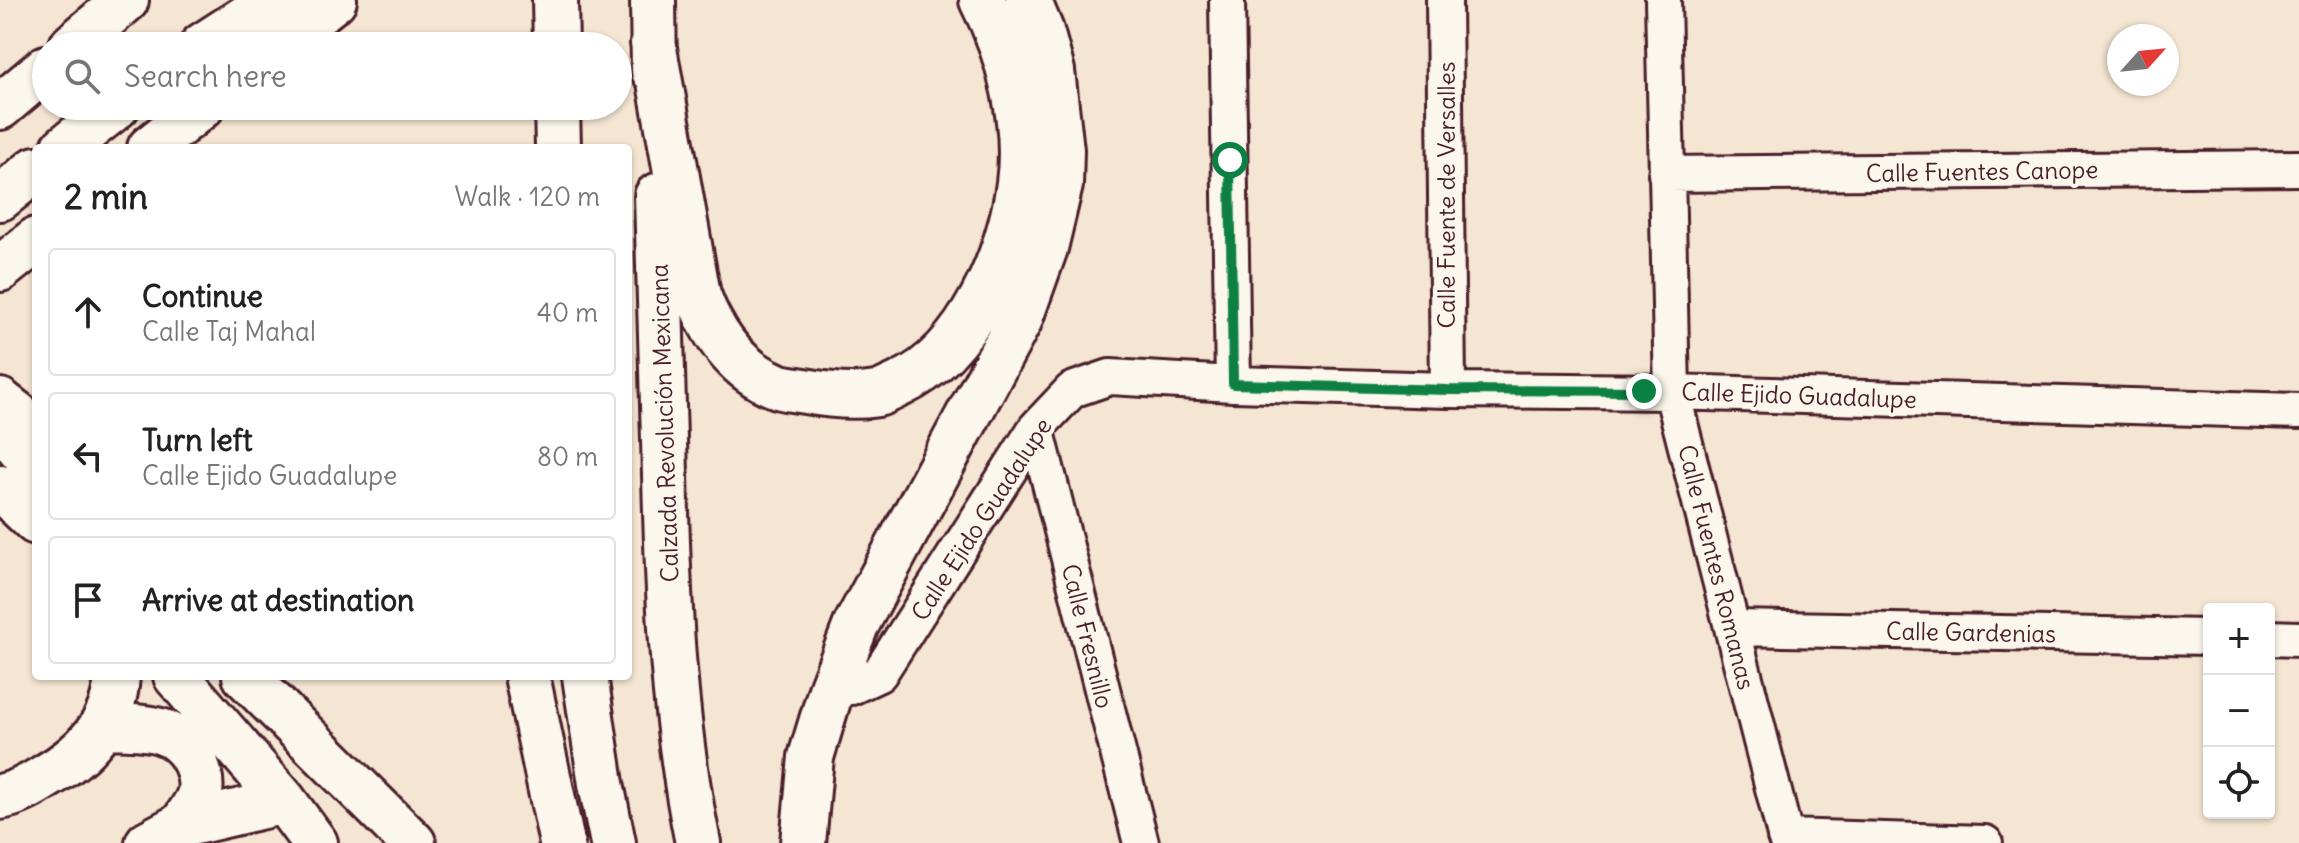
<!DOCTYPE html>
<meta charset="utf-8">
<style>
:root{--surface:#fff;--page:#f2f2f2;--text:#222;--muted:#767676;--line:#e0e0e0}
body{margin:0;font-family:Delius,sans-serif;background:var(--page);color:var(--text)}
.controls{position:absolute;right:24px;bottom:24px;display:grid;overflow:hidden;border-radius:8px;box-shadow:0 2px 6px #0004}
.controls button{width:72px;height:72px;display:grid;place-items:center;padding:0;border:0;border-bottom:2px solid var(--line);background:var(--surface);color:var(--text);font:40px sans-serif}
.compass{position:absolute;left:2107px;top:24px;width:72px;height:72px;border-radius:50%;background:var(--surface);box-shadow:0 2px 6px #0004;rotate:63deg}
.stop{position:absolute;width:24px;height:24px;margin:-18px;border:6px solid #0b8043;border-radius:50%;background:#fff}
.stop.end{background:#0b8043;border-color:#fff;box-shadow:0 2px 8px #0008}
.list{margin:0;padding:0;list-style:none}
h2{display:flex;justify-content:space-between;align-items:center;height:104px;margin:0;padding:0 32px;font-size:34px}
h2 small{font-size:26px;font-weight:400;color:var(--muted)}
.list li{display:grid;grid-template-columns:52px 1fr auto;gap:24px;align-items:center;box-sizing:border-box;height:128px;margin:0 16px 16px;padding:0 16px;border:2px solid var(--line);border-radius:8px}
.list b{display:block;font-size:30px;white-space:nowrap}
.list p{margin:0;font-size:26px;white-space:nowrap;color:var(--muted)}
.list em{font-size:26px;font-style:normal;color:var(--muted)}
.icon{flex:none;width:44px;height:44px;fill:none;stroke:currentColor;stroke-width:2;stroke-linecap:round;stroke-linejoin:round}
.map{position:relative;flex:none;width:2299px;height:843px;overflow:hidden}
.search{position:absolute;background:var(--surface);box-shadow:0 2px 6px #0004;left:32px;top:32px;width:600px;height:88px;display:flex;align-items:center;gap:20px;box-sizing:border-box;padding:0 28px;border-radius:44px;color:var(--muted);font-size:30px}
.panel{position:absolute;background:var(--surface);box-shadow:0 2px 6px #0004;left:32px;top:144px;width:600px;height:536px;border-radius:8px}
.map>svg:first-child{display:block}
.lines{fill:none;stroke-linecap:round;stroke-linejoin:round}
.street-casing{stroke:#4a1f2b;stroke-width:40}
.secondary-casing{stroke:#4a1f2b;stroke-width:50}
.primary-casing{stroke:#4a1f2b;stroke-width:50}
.street{stroke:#fbf7ec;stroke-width:34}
.secondary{stroke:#fbf7ec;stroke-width:44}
.primary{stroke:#fbf7ec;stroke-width:44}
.route{stroke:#0b8043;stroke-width:10}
.labels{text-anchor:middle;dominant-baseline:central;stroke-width:8;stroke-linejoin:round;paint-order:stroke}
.street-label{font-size:24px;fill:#4a1f2b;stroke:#fbf7ec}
</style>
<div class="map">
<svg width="2299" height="843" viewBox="0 0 2299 843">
<rect width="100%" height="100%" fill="#f4e6d2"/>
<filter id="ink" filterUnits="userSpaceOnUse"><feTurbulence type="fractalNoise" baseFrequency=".0125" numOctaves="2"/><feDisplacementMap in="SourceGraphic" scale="16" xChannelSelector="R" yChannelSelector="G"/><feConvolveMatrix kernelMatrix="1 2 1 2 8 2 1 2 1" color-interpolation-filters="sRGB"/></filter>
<g filter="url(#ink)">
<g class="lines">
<defs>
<path id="street" d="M1227,0L1233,384
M1444,0L1448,390
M1663,0L1672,392L1787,843
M1666,174L2299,168
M1036,428L1141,843
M1734,628L2209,637
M2269,638L2299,639
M832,687H851L879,674L1036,428L1072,390L1110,377L1233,384L1448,390L1672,392L2299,411
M1785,837L1985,843"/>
<path id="secondary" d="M72,46L126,0
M0,107L46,68
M0,423L36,468
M0,488L36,522
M176,676L284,801L315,843
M245,676L413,843
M104,726C139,728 172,723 192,756C198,766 202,781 200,792C198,803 188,815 182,825
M148,843L182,825L284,801"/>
<path id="primary" d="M555,0L556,46
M653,0L654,71
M653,43L698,295C712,333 736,369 775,385C784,389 795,389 805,391C827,395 854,398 877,394C885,392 893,387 900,384C969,352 1010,255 1019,183C1027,124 1009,52 982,0
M202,46L273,0
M275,46L334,0
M557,106L558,148
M64,148L117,106
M150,148L202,106
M657,196C660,289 662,382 665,475C668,599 673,722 698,843
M0,198L36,169
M0,269L36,240
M0,401L36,429
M527,676L562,843
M585,676L601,784L613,843
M0,797C17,794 31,786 45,777C85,754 114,724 117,676
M803,843L811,757L832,687L856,625L1019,321L1045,248L1060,185L1061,150L1052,71L1041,31L1028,0"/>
</defs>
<!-- street casing -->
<use href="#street" class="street-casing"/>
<!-- secondary casing -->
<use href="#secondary" class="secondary-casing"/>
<!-- primary casing -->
<use href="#primary" class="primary-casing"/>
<!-- street -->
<use href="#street" class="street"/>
<!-- secondary -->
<use href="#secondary" class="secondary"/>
<!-- primary -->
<use href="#primary" class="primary"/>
</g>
</g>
<g class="lines" filter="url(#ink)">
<!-- route -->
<path class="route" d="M1230,160L1233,384L1448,390L1644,391"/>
</g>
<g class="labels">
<!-- street labels -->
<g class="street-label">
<text transform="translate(1982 171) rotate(-1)">Calle Fuentes Canope</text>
<text transform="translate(1446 195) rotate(-90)">Calle Fuente de Versalles</text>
<text transform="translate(1799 395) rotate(2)">Calle Ejido Guadalupe</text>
<text transform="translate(664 423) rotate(-92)">Calzada Revolución Mexicana</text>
<text transform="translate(981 519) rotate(-57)">Calle Ejido Guadalupe</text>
<text transform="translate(1717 567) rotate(76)">Calle Fuentes Romanas</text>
<text transform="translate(1971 632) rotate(1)">Calle Gardenias</text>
<text transform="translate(1088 636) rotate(76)">Calle Fresnillo</text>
</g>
</g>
</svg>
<div class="controls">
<button>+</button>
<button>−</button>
<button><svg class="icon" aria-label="locate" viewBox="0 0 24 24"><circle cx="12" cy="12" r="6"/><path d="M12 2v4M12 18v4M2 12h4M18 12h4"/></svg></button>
</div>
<svg class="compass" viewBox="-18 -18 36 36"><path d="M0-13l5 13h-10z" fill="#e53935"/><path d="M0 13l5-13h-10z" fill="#767676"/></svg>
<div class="stop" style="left:1230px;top:160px"></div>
<div class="stop end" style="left:1644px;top:391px"></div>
<div class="search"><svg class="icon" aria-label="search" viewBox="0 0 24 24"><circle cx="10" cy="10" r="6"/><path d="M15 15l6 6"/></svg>Search here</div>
<section class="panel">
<h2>2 min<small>Walk · 120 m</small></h2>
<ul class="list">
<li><svg class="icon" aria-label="ahead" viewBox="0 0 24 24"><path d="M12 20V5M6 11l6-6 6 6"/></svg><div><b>Continue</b><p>Calle Taj Mahal</p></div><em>40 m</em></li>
<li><svg class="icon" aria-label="left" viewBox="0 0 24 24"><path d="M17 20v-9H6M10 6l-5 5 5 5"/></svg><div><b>Turn left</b><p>Calle Ejido Guadalupe</p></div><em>80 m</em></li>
<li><svg class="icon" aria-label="arrive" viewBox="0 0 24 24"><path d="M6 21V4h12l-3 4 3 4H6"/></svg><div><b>Arrive at destination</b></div></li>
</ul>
</section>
</div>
